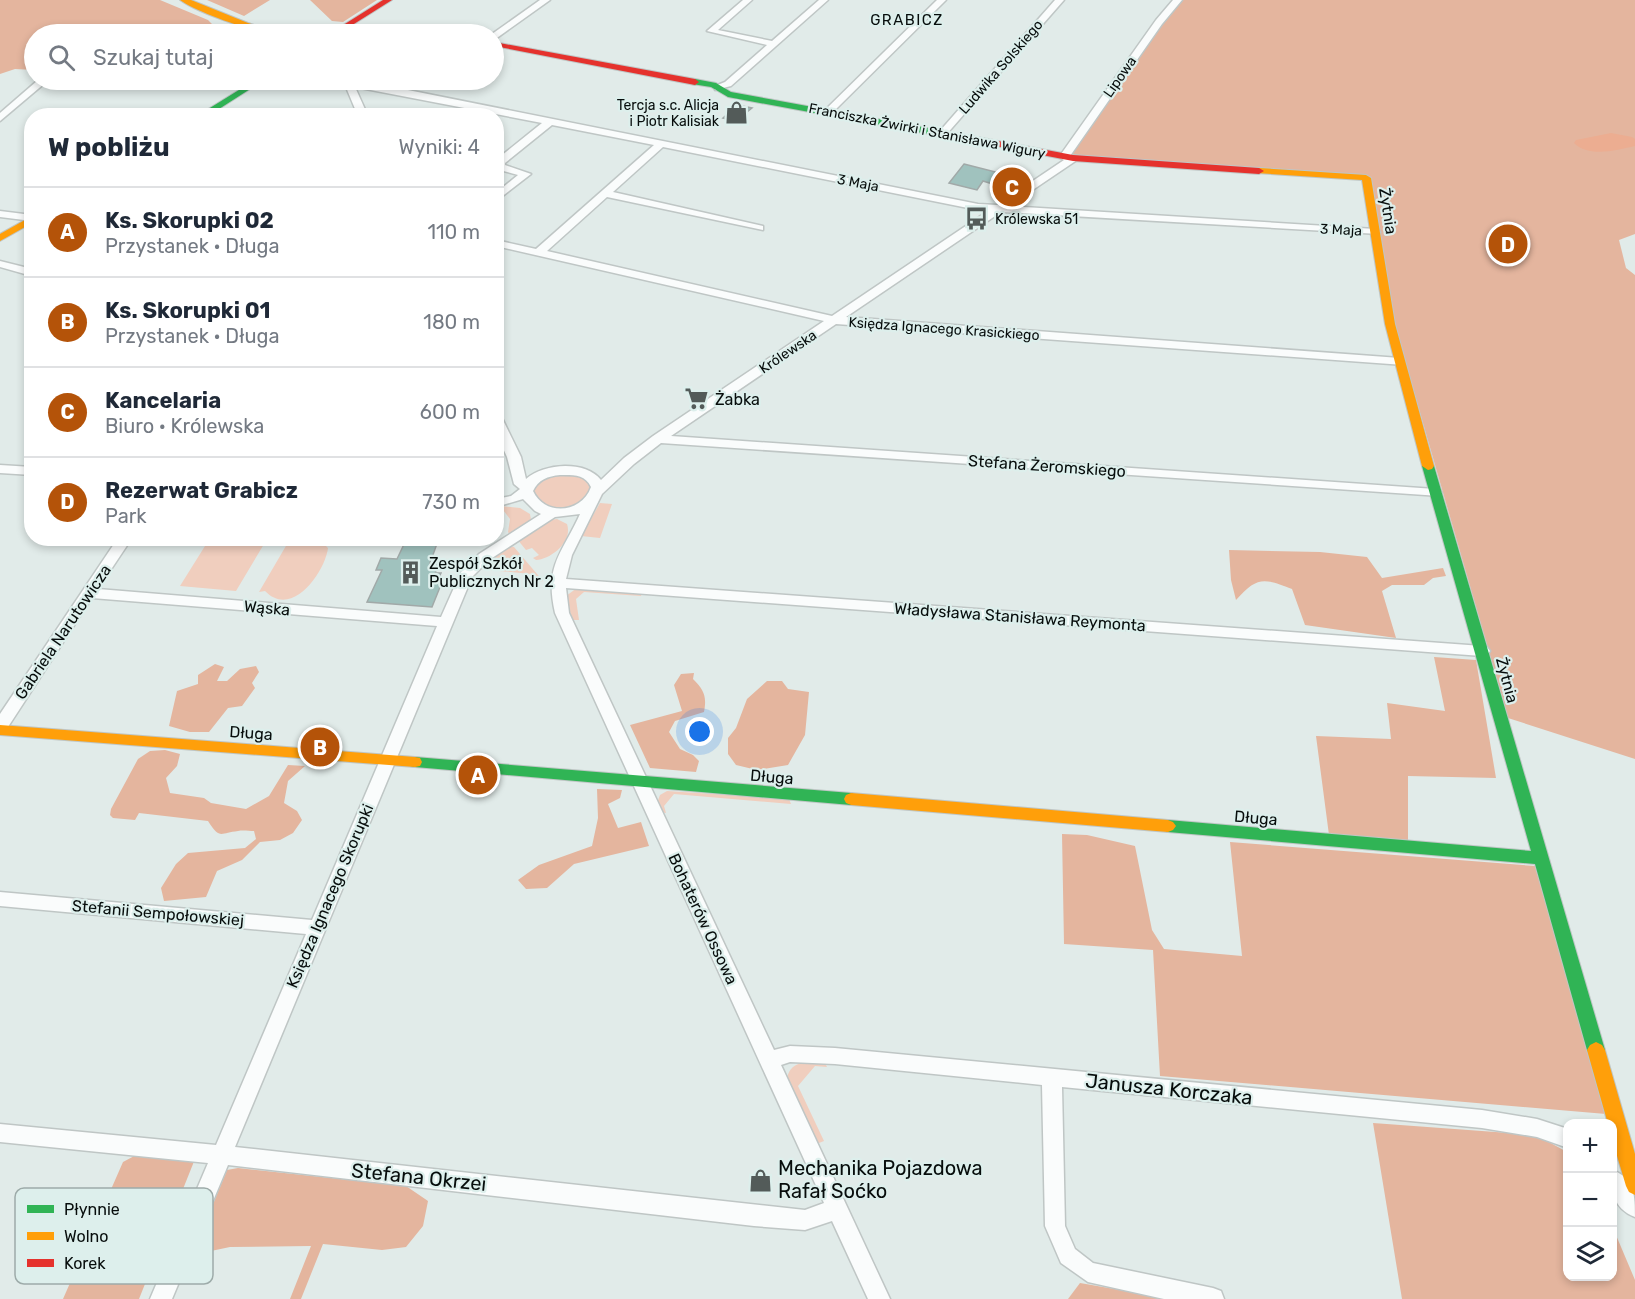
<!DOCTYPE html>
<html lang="pl">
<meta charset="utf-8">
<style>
:root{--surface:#fff;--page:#f6f6f7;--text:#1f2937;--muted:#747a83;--line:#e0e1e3;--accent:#b45309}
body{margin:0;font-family:Rubik,sans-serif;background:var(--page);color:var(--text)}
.controls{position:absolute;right:18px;bottom:18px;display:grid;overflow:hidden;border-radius:12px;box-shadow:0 3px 9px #0003}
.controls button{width:54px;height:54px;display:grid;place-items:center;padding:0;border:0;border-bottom:2px solid var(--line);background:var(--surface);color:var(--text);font:30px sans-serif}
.you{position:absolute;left:700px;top:732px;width:21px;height:21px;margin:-15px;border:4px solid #fff;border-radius:50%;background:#1a73e8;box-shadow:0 0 0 9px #1a73e833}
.badge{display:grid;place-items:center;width:39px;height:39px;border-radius:50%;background:var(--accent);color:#fff;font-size:20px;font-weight:700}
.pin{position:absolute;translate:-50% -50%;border:3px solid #fff;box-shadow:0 2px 6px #0006}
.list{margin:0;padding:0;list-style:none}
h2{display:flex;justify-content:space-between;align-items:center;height:78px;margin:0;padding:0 24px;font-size:26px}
h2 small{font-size:20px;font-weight:400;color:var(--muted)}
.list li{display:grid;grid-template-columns:39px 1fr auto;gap:18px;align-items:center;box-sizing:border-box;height:90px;padding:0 24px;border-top:2px solid var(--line)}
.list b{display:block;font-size:22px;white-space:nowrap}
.list p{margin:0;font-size:20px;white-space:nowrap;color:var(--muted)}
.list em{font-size:20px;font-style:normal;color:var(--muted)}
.icon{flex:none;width:33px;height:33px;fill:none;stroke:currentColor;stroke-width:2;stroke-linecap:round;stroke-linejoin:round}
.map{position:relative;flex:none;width:1635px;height:1299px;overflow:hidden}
.search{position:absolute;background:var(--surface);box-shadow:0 3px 9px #0003;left:24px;top:24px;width:480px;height:66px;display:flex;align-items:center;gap:15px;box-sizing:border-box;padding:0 21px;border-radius:33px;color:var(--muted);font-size:22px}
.panel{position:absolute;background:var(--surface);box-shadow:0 3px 9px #0003;left:24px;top:108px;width:480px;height:438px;border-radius:24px}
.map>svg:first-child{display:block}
.green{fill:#f0cebe}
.forest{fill:#e4b59e}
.water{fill:#ecad91}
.building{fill:#a0c2be;stroke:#a1a9a8;stroke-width:1.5}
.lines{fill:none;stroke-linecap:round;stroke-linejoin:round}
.street-casing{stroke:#bfc6c5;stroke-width:3}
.fast-casing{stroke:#bfc6c5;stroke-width:2}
.slow-casing{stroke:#bfc6c5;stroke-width:2}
.jam-casing{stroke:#bfc6c5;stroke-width:2}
.street{fill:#fafcfc;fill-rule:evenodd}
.fast{fill:#30b455;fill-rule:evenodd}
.slow{fill:#ff9f0a;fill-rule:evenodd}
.jam{fill:#e5322d;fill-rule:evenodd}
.labels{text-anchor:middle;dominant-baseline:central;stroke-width:4.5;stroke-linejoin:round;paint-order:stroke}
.far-street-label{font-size:14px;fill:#070d0c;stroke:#ddefec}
.far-poi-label{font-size:14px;fill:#070d0c;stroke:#ddefec;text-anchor:end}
.far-neighbourhood-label{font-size:15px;letter-spacing:1.5px;fill:#070d0c;stroke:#ddefec}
.street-label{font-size:16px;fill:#070d0c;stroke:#ddefec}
.poi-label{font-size:16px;fill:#070d0c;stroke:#ddefec;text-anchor:start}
.near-street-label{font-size:20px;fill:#070d0c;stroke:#ddefec}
.near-poi-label{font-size:20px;fill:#070d0c;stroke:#ddefec;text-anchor:start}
.key{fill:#ddefec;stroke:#9daba9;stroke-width:1.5}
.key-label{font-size:16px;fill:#070d0c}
</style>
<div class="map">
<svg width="1635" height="1299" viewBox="0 0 1635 1299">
<rect width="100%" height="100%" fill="#e1ebe9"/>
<!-- green -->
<path class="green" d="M572,474L582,476L592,484L587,500C563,511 550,514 531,492C538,475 556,475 572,474Z
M600,503L612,504L600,538L581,536Z
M500,506L520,508L530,514L531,520L510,535L508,532L510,519Z
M557,519L567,524C573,542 551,559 536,560L533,558L539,555L532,548L526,550L517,539L549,520Z
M210,538L267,539L236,591L180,586Z
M290,539H295L294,542L303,539H319L328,548C325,572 292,619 265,591L259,592Z
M508,546L514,547L543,581L534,583L531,574L478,569L473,581H468L473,572Z
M577,588L642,593L641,596L584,592L576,599L579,620H572L566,596Z
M667,791L789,799L791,804L674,794L664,806L666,813L660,812L657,803L660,795Z
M824,1061L827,1067L815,1066L798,1086L824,1141L819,1143L813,1141L787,1081C788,1060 808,1062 824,1061Z"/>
<!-- forest -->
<path class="forest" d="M0,0H160L208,20L220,32L216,34H34V70L15,69L0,74Z
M207,0H270L244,16Z
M310,0H377L343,22L332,21Z
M1178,0H1635V234L1619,240L1626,268L1635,275V759L1508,718L1395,326L1371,177L1069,156Z
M1229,550L1320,552L1367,557L1382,578L1443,568L1446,576L1433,578L1424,585H1392L1382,591L1396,638L1305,625L1292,589C1264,578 1257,576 1236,600L1231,580Z
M1434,657L1476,660L1496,778L1408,776V840L1329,835L1316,736L1391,739L1387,703L1445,711Z
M215,664L224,667L217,681H227L240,669L256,666L259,672L252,683L255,688L242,706L228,708L209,732H190L169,726L177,691L198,684V675Z
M694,673L693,679C704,690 707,696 704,712L675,721L669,732L680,749L693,755L699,761L696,772L650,768L630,725L682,711L674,685L681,674Z
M767,681H782L788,689L809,692L805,735L788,765L757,770L736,765L728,754V738L736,728L747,699Z
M165,750L180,754L177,766L166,778L170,793L204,798L211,803L246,809L269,796L288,765L305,766L288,781L284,803L297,811L302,820L293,833L280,840L260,842L242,860L217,871L206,897L164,901L161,888L176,864L188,853L245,848L256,839L254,831C249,831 243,830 238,831C220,833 220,840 208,821L139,813L135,820L113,818L110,815L111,809L138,759L150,751Z
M597,789L622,790L620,798L608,804L618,828L641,822L649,846L574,864L547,888L526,889L518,880L539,865L592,846L598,818Z
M1062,834L1087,835L1135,846L1152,930L1164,949L1242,956L1230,842L1535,866L1606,1114L1160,1076L1153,950L1064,944Z
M1373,1123L1536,1135L1567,1152L1568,1276H1612L1613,1228L1635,1280V1299H1402Z
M138,1154L195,1159L139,1299H63L123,1162Z
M238,1168L406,1186L428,1201L423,1226L406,1247L382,1250L323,1244L301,1299H290L311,1246L230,1247L192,1255L227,1170Z
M1080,1283L1172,1299H1068Z"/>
<!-- water -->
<path class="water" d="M1611,133L1632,137L1635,139V146C1617,150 1589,158 1574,143L1576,140Z"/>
<!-- building -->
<path class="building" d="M737,105L752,108L736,121L723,118Z
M964,164L1011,176L1014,172L1028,175L1014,191L983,181L977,190L949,183Z
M407,538H439L430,563L439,564L435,573H441L437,582H442L432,607L367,602L382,570H376L381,558L397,559Z"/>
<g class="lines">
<defs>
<path id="street" d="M540,0H550L494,40L492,34Z
M743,0H752L718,30L772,41L819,0H828L731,86L715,90V86L725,82L767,45L707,31Z
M937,0H946L830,115H824V111Z
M1055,0H1064L945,136H939V132Z
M1173,0H1182L1162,24L1070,156H1077V160L1009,206L1375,229L1380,232L1379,234L1001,212L846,317L1400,358L1404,359V365L836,324L671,436L1435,489L1440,490L1442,493L1440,496L661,443L634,464L602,494L572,555L566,579L1482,646L1487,647L1490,651L1487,655L1482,656L566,588L569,613L774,1050L790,1046L835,1048L1482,1110L1537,1119L1568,1129V1148L1537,1137L1482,1128L1062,1087L1065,1226L1075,1249L1093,1263L1213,1288L1221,1291L1224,1299H1164L1088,1282L1061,1263L1045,1226L1042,1085L835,1064L790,1062L781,1065L890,1299H868L832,1221L805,1230L754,1226L228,1165L172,1299H150L208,1163L0,1142V1124L216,1145L306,934L0,906V892L312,920L437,626L92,598L6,730L0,732V714L118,538H132L98,589L441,617L461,572L479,554L541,514L535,511L523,499L496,507V499L511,496L520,489L514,484L507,457L496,433V414L502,418L521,457L526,479C544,463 585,460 601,480L624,458L653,436L824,321L496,246V240L536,249L654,145L552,125L505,163V165L531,174L500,198L496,197V193L518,175L496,169V160L542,123L355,87L368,116H358L343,80L368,82L978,204L997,205L1064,160L1059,157L1156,20ZM663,147L978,210L988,211L832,316L547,251L607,197L763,230V226L613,192ZM560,475C573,475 585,474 591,487C582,513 545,517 533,491C538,480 548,476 560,475ZM580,514C562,554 544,565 555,613L824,1203L805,1210L235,1147L472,577L489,560L555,517Z
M37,81L45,83L0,121V113Z
M0,211L32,215V221L0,217Z
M0,261L32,269V276L0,267Z
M0,465L32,467V475L0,473Z
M1612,1170C1635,1178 1635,1196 1635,1217C1612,1208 1612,1190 1612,1170Z"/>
<path id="fast" d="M695,79L716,83L731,92L988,139L992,142L988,145L728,97L711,87L692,84V80Z
M255,80H264L208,116H197Z
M1428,462L1434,466L1605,1050L1602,1055L1596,1058L1590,1055L1587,1050L1535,864L1168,832L1163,830L1160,826L1163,822L1168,820L1531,851L1422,466Z
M415,757L851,793L856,795L858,799L856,803L851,805L415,767L410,766L408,762L410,758Z"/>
<path id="slow" d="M180,0H191L248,23L283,34C262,36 198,13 180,0Z
M1259,168L1366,175L1371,178L1395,324L1434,466L1432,469L1428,470L1422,466L1385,324L1362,180L1256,173L1254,171Z
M32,216V223L0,241V234Z
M0,725L415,757L420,758L422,762L420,766L415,767L0,735Z
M851,793L1168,820L1173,822L1176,826L1173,830L1168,832L851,805L846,803L844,799L846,795Z
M1596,1042L1602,1045L1605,1050L1635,1154V1195L1629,1192L1626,1186L1612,1139V1124H1608L1587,1050L1590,1045Z"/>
<path id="jam" d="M383,0H392L338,34H329Z
M494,42L695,79L699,82L695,85L494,46Z
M988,139L1073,155L1259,168L1264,171L1259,174L1073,161L985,144L984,142Z"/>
</defs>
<!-- street casing -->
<use href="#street" class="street-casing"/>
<!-- fast casing -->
<use href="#fast" class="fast-casing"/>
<!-- slow casing -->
<use href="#slow" class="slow-casing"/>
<!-- jam casing -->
<use href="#jam" class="jam-casing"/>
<!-- street -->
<use href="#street" class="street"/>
<!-- fast -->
<use href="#fast" class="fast"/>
<!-- slow -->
<use href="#slow" class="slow"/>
<!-- jam -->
<use href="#jam" class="jam"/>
</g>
<!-- icons -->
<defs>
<symbol id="shop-bare" viewBox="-9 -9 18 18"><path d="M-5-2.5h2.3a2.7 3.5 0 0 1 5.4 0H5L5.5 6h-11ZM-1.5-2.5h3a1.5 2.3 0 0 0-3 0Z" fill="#535b59" stroke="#ddefec" stroke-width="2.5" paint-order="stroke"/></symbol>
<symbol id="bus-bare" viewBox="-9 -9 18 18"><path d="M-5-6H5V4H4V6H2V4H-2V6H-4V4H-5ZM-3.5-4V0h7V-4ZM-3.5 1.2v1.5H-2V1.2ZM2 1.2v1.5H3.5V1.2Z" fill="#535b59" stroke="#ddefec" stroke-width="2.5" paint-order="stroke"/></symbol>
<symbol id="supermarket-bare" viewBox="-9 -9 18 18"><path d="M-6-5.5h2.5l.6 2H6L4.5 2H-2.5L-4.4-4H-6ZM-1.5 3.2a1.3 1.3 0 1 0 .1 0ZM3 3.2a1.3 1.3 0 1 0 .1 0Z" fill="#535b59" stroke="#ddefec" stroke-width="2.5" paint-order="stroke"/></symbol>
<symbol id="building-bare" viewBox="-9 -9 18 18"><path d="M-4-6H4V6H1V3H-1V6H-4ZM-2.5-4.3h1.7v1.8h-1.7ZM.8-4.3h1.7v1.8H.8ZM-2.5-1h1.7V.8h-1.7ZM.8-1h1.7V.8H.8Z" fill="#535b59" stroke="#ddefec" stroke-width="2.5" paint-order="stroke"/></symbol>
</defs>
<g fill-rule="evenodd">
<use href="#shop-bare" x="720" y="96" width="33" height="33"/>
<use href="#bus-bare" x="960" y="202" width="33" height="33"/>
<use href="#supermarket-bare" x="680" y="382" width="33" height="33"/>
<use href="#building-bare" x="394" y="556" width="33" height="33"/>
<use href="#shop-bare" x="744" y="1164" width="33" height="33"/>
</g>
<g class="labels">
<!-- far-street labels -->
<g class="far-street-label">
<text transform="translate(1001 67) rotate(-49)">Ludwika Solskiego</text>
<text transform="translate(1120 77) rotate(-55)">Lipowa</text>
<text transform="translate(927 131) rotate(11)">Franciszka Żwirki i Stanisława Wigury</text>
<text transform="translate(858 183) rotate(11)">3 Maja</text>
<text transform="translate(1341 230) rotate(3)">3 Maja</text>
<text transform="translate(944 329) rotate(4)">Księdza Ignacego Krasickiego</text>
<text transform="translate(788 352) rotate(-34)">Królewska</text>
</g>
<!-- far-poi labels -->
<g class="far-poi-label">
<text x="719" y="105">Tercja s.c. Alicja<tspan x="719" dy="16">i Piotr Kalisiak</tspan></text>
<text x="995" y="219" text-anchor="start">Królewska 51</text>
</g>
<!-- far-neighbourhood labels -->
<g class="far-neighbourhood-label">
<text x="907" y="20">GRABICZ</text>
</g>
<!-- street labels -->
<g class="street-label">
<text transform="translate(1388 211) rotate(81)">Żytnia</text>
<text transform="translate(1047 466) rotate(4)">Stefana Żeromskiego</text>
<text transform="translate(267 608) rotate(5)">Wąska</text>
<text transform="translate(1020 617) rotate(4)">Władysława Stanisława Reymonta</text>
<text transform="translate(63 632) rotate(-56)">Gabriela Narutowicza</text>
<text transform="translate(1507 680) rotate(75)">Żytnia</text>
<text transform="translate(251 733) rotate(4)">Długa</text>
<text transform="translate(772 777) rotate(5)">Długa</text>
<text transform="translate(1256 818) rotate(5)">Długa</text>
<text transform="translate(330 896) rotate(-67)">Księdza Ignacego Skorupki</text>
<text transform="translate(158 913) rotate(5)">Stefanii Sempołowskiej</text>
<text transform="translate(703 919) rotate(65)">Bohaterów Ossowa</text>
</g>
<!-- poi labels -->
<g class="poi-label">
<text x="715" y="399">Żabka</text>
<text x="429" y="563">Zespół Szkół<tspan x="429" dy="18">Publicznych Nr 2</tspan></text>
</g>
<!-- near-street labels -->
<g class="near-street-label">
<text transform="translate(1169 1089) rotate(6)">Janusza Korczaka</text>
<text transform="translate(419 1177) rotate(6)">Stefana Okrzei</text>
</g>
<!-- near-poi labels -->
<g class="near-poi-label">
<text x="778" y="1168">Mechanika Pojazdowa<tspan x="778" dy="23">Rafał Soćko</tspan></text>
</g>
</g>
<!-- legend -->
<rect x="15" y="1188" width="198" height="96" rx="9" class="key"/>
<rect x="27" y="1205" width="27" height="8" fill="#30b455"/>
<rect x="27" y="1232" width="27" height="8" fill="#ff9f0a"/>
<rect x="27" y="1259" width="27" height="8" fill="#e5322d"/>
<g class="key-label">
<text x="64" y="1215">Płynnie</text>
<text x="64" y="1242">Wolno</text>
<text x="64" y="1269">Korek</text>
</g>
</svg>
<div class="controls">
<button>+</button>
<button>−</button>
<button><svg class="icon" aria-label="layers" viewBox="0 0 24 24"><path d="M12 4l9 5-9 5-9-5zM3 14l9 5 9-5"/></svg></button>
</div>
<div class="you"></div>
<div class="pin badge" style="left:478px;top:775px">A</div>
<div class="pin badge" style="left:320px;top:747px">B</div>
<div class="pin badge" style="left:1012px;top:187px">C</div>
<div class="pin badge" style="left:1508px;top:244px">D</div>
<div class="search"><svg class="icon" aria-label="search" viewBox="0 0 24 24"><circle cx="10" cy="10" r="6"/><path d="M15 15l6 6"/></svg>Szukaj tutaj</div>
<section class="panel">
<h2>W pobliżu<small>Wyniki: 4</small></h2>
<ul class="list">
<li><span class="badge">A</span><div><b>Ks. Skorupki 02</b><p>Przystanek · Długa</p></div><em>110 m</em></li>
<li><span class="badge">B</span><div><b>Ks. Skorupki 01</b><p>Przystanek · Długa</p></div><em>180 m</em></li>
<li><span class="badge">C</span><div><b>Kancelaria</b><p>Biuro · Królewska</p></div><em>600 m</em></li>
<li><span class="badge">D</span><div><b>Rezerwat Grabicz</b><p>Park</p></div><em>730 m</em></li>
</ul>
</section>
</div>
